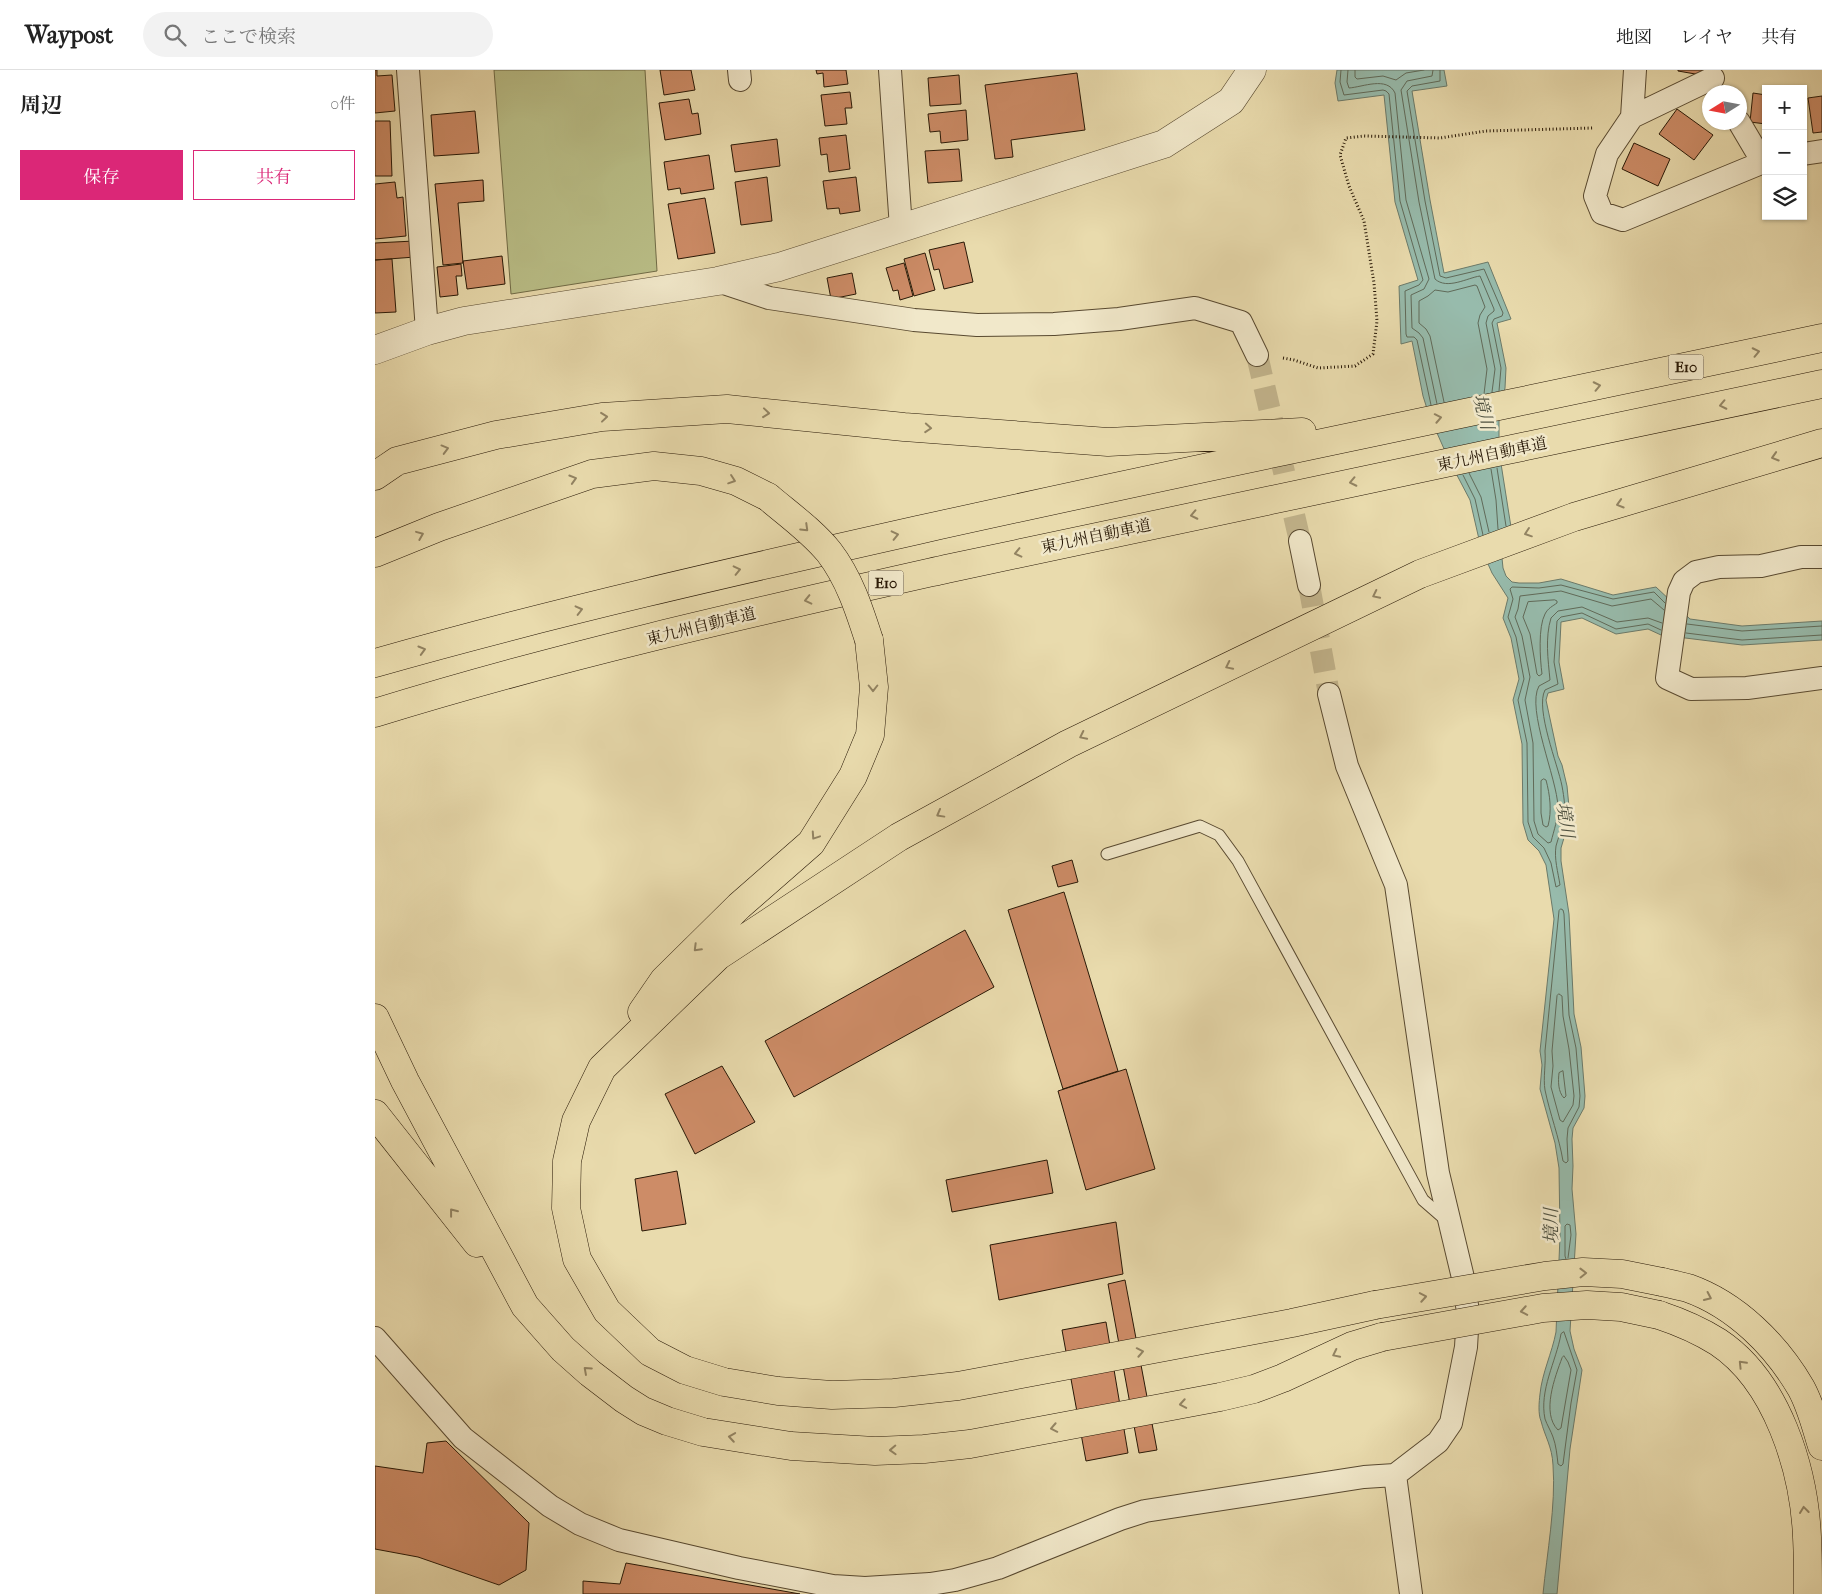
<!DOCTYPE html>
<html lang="ja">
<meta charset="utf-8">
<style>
:root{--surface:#fff;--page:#f2f2f2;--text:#222;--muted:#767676;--line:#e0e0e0;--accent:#db2777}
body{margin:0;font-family:"IM FELL French Canon","Noto Serif JP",serif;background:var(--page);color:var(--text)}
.controls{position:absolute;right:15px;top:15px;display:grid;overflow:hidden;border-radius:0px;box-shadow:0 1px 4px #0004}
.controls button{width:45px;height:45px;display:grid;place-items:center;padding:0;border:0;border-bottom:1px solid var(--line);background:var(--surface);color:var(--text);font:25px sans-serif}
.compass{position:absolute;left:1327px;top:15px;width:45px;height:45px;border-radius:50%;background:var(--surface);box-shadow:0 1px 4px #0004;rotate:259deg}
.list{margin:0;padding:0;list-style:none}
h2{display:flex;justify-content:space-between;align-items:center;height:65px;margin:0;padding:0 20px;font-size:21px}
h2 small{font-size:16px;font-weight:400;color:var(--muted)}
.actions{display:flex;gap:10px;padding:15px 20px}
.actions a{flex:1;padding:11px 0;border:1px solid var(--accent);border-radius:0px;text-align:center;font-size:18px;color:var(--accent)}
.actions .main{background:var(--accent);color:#fff}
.icon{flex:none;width:28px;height:28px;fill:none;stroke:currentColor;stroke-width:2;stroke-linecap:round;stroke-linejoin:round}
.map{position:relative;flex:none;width:1447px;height:1524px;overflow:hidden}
header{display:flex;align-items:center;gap:30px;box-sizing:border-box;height:70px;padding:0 25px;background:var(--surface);border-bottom:1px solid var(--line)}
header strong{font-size:24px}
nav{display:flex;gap:28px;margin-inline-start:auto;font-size:18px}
.search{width:350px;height:45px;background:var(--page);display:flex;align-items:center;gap:12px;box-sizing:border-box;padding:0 18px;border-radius:28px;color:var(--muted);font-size:19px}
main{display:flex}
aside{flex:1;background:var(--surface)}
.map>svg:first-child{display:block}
.green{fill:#babf88;stroke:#716c47}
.water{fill:#97bbac;stroke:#6b7a6a}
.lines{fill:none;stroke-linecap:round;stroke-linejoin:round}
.shore{stroke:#606a59;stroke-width:1}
.building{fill:#cd8c67;stroke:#281806}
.minor-tunnel{stroke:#c2b48c;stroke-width:22;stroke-dasharray:22 11;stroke-linecap:butt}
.service-casing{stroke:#584930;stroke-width:13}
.minor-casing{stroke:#584930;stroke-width:24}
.tertiary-casing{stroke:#584930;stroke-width:29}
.motorway-casing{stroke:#281806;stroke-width:29}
.path{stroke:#281806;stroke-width:3;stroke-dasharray:1 2.5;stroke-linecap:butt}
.service{stroke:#f1e8ca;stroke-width:11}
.minor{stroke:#f1e8ca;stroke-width:22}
.tertiary{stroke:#f1e8ca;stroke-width:28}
.motorway{stroke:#e9dbad;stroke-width:28}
.motorway-bridge-casing{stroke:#281806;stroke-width:29;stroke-linecap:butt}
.motorway-bridge{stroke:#e9dbad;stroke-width:28}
.oneway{stroke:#928362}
.labels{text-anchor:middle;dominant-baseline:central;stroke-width:5;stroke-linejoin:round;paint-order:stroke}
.shield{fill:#f1e8ca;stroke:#645641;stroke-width:1}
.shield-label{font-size:15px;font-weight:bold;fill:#281806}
.street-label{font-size:16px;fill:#281806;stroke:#f1e8ca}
.water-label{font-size:18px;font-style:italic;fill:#4f5140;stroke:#f1e8ca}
</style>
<header>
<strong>Waypost</strong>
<div class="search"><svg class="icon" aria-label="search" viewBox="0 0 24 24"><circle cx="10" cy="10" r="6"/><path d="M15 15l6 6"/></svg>ここで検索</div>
<nav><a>地図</a><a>レイヤ</a><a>共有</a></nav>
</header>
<main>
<aside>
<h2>周辺<small>0件</small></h2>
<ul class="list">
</ul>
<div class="actions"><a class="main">保存</a><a>共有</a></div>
</aside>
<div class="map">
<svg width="1447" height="1524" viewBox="0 0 1447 1524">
<rect width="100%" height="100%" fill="#e9dbad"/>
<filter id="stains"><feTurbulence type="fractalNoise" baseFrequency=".004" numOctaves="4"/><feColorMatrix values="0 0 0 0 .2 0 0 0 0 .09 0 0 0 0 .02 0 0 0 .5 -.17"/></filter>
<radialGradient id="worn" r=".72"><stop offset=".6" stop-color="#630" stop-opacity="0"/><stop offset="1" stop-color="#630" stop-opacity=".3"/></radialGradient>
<!-- green -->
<path class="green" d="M119,0H270L282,201L136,224Z"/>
<!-- water -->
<path class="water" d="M962,0H1069L1072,16L1037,21L1055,130L1069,203L1113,192L1136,249L1122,253L1131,298L1130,318L1124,346V381L1136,457L1127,488L1128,498L1131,506L1137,512L1144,513H1164L1186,509L1238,525L1281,517L1315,549L1367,556L1447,551V570L1367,575L1286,565L1273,559L1241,564L1207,548L1186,552L1184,592L1189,619L1173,623L1171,630L1183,686L1187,695L1192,716L1194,737V751L1186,778V791L1194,844L1199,944L1206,977L1210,1026L1209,1038L1198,1058L1197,1069L1198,1096L1197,1119L1201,1164L1195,1261L1199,1279L1207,1300L1195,1379L1182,1524H1168C1172,1483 1181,1435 1178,1395C1177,1376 1170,1367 1166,1351C1163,1344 1164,1332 1165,1324C1167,1303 1177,1283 1181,1262L1185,1166L1184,1098L1180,1073L1165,1019L1167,995L1165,981L1179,849L1171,795L1164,781L1153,770L1148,753L1147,674L1138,630L1144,609L1136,568L1128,548L1133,528L1117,503L1106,478L1095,430L1074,390L1054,345L1048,326L1037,271L1026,274L1024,216L1043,210L1020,132L1009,25L963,31L960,13Z"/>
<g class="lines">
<!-- shore -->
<path class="shore" d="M966,0L965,12L969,25L1008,20L1011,21L1014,24L1025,131L1048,210L1044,215L1030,221L1031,264L1032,267H1039L1042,270L1056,335
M973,0L972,12L974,18C988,17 1012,6 1020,23L1031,130L1054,209L1049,219L1036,225L1037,258L1044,263L1048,268L1062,334
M980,0V7L982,9L1008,6L1021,10L1031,3L1049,0
M1058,0L1057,6L1032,11L1026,20L1044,132L1060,209C1072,220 1092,208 1105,206L1119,239V241L1113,246L1111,253L1120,299L1117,322
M1065,0V11L1037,16L1032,21L1050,131L1065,206L1071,208L1109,199L1128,243L1127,246L1119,249L1117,253L1126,298L1124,321
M1069,332L1055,266L1051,259L1044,253V231L1053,226L1060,220L1073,222L1100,215L1102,216L1110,237L1105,245L1103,253L1112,299L1109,324
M1122,398L1131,456
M1116,399L1121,430L1123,459
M1094,403L1106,427L1114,462
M1088,405L1100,429L1108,465
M1180,530L1182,531V533C1178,536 1173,538 1170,544C1163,557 1165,589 1167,604L1164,606L1162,604L1155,564L1148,547L1153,532Z
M1287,553L1273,548L1242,552L1207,537L1183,541L1176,548C1170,568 1173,589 1175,610L1164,616C1151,639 1182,708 1183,737C1183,749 1179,760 1176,772L1173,773L1163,764L1159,751L1158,673L1150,630L1155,607L1147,566L1140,547L1143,539L1145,526L1186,521L1237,536L1276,529L1289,540
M1312,554L1367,561L1447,556
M1286,560L1273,554L1241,559L1207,543L1186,547L1182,551L1179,592L1183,614L1170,620C1160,639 1183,695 1187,716C1189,727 1191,740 1189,751C1187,759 1183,768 1181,776C1179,789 1183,802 1185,815L1181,817L1176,793L1169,778L1158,767L1153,752L1152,673L1143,630L1149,609L1141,567L1133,547L1138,529L1135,519L1137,517L1164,518L1186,515L1238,529L1279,522L1290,533
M1311,563L1367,570L1447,565
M1169,709L1171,710C1175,725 1177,741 1173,756L1171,757L1168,755L1166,743V711Z
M1186,839L1188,840L1189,844L1194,945L1201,978L1205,1026L1204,1037L1193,1058L1192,1069L1193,1091L1191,1093L1188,1091C1184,1067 1175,1044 1170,1020C1168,1008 1171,994 1170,981L1184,841Z
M1184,924L1187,926L1188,946L1194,979L1199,1026L1198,1035L1188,1052L1185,1050L1176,1017L1178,996L1177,981L1182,926Z
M1188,1001L1191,1026L1189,1028C1183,1022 1183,1011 1184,1003Z
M1191,1189L1190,1186V1156L1192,1154L1195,1155L1196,1165L1193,1188
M1189,1262L1202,1300L1196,1333L1188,1394L1186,1396L1183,1394C1182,1385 1181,1375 1178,1367C1176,1361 1172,1355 1170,1349C1164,1320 1181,1292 1186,1264Z
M1189,1286L1193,1292L1196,1300L1186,1358L1183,1360C1166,1343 1180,1307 1187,1288Z"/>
</g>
<!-- building -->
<path class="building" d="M0,0H2V6L17,5L20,41L0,43Z
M285,0H316L320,20L289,25Z
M441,0H471L473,14L449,17L448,3L442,4Z
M1303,0H1327L1326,5L1303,1Z
M702,3L710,60L636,70L638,87L620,89L610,15Z
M584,5L586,34L555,36L553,8Z
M475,22L477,38H470L472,54L450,56L446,25Z
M1378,23L1391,25V54L1375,52Z
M1447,26V62L1438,63L1433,28Z
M314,29L317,44L323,43L326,64L290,70L284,33Z
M1302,39L1338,65L1319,90L1284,64Z
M591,40L593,70L566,73L565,61L555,62L553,44Z
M100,41L104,83L59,86L56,45Z
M0,51H15L17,106H0Z
M471,65L475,99L454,102L452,84L446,85L444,68Z
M402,69L405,96L360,102L356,75Z
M1259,73L1295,89L1283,116L1247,99Z
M584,79L587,111L553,113L550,81Z
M334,85L339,119L306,124L305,118L293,120L289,92Z
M392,107L397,151L366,155L360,112Z
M481,107L485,141L465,144L464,138L452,139L448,111Z
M108,110L109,131L83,133L88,193L68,195L60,114Z
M20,112L22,128L28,127L31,166L0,169V114Z
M330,128L340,183L303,189L293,134Z
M39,171L40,187L0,190V173Z
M589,172L598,212L569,219L564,199L559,200L554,180Z
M550,183L560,220L539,226L529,189Z
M127,186L130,214L92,219L88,191Z
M17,189L21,242L0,243V190Z
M529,193L538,226L525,230L523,220L518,221L511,198Z
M86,194L87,206H81L83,225L65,227L62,197Z
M477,203L481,224L456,229L452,208Z
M697,790L703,812L683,817L677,796Z
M689,822L743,1001L688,1019L633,840Z
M590,860L619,917L419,1027L390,971Z
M347,996L380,1052L320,1084L290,1024Z
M751,999L780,1099L711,1120L683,1021Z
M672,1090L678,1123L577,1142L571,1110Z
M302,1101L311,1154L267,1161L260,1109Z
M741,1152L748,1204L624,1230L615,1175Z
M750,1210L782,1380L764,1383L733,1214Z
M731,1252L753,1383L711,1391L687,1260Z
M71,1371L154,1453L151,1500L124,1515L43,1487L0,1479V1396L48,1403L52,1373Z
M251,1493L425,1524H208V1511L245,1514Z"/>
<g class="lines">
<!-- minor-tunnel -->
<path class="minor-tunnel" d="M882,285L925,471
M934,515L954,624"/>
<defs>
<path id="service" d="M732,784L825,756L844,765L863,791L1048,1130L1071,1150"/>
<path id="minor" d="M33,0L52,261
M364,0L365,10
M515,0L526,158
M1338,8L1257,47L1232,84L1220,126L1227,143L1248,150L1391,91
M1257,47L1260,0
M1364,52L1387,91
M1428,84L1447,81
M343,211L394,228L539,250L602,255L679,254L744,249L820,238L866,252L882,285
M925,471L934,515
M1447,487H1426L1386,496L1344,497L1321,502L1309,511L1304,522L1292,608L1316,619L1372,618L1447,608
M954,624L972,696L1021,815L1063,1103L1089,1212L1093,1243L1091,1277L1076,1353L1063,1372L1020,1405L1036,1524
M0,1268L88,1368L175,1436L205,1454L244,1470L364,1498L458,1516L490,1518L555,1514L580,1510L623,1498L745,1449L770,1441L989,1407L1020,1405"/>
<path id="tertiary" d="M0,280L52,261L89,251L343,211L404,197L789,74L856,31L877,0"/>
<path id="motorway" d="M0,406L22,391L121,365L227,347L352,339L529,357L733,372L927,362
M0,483L64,457L217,404L279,396L326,401L361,411L393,427
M0,593C179,542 361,501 543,460C844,393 1146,332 1447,268
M0,643C187,585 380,542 571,499C863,435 1155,376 1447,314
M267,942L289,910L364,836L436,773L478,706L495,665L499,617L494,570
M0,948L30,1011L150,1236L188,1279L215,1303L249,1329L268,1341L292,1351L328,1362L416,1376L500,1381L549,1379L595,1374L845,1327L879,1319L908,1308L977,1276L1007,1267
M0,1044L102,1173
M1287,1212C1296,1214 1305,1216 1313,1218C1361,1235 1401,1275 1426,1318C1436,1336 1441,1357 1447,1376
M1000,1235L917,1253L583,1316L519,1323L457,1325L403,1321L349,1312L310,1300L275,1282L232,1241L202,1189L191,1138L192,1091L201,1051L227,998L343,886L524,767L693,674L1045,504L1199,447L1447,373
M1284,1245C1305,1252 1324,1260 1343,1272C1402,1311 1429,1399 1432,1467C1433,1486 1433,1505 1433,1524"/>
</defs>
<!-- service casing -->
<use href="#service" class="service-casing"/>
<!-- minor casing -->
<use href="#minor" class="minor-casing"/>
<!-- tertiary casing -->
<use href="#tertiary" class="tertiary-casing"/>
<!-- motorway casing -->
<use href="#motorway" class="motorway-casing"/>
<!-- path -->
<path class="path" d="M908,288L919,290L943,298L980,296L998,284L1002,251L999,213L989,151L974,116L965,85L971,68L989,66L1065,68L1111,61L1218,58"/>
<!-- service -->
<use href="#service" class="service"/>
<!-- minor -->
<use href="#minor" class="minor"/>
<!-- tertiary -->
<use href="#tertiary" class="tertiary"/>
<!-- motorway -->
<use href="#motorway" class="motorway"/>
<defs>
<path id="motorway-bridge" d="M393,427C413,444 437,461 454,482C474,508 484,539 494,570
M1000,1235L1170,1206L1208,1202L1247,1204L1287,1212
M1007,1267L1168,1238L1212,1235L1246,1237L1284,1245"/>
</defs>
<!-- motorway-bridge casing -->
<use href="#motorway-bridge" class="motorway-bridge-casing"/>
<!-- motorway-bridge -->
<use href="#motorway-bridge" class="motorway-bridge"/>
</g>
<!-- one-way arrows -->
<defs><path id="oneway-chevron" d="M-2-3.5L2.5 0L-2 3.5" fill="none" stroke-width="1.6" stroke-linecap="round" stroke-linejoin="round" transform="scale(1.25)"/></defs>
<g class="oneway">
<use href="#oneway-chevron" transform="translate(1381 282) rotate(-12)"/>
<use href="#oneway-chevron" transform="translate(1222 316) rotate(-12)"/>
<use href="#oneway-chevron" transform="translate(1348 335) rotate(168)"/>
<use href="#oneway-chevron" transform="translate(391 343) rotate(6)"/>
<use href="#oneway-chevron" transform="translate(229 347) rotate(-6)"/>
<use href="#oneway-chevron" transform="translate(1063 348) rotate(-11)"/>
<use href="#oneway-chevron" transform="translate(553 358) rotate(4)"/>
<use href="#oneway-chevron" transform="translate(70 379) rotate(-15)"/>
<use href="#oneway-chevron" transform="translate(1400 387) rotate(163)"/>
<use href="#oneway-chevron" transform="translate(198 409) rotate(-17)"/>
<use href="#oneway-chevron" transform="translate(357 410) rotate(19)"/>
<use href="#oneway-chevron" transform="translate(978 412) rotate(168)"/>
<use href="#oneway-chevron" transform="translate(1245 434) rotate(163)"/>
<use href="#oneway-chevron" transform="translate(819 445) rotate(168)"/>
<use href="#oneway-chevron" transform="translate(430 458) rotate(44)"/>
<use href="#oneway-chevron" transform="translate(1153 463) rotate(161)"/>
<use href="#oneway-chevron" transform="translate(45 465) rotate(-22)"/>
<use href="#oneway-chevron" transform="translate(520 465) rotate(-13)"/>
<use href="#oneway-chevron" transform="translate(643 483) rotate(167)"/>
<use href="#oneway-chevron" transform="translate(362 500) rotate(-13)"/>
<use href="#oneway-chevron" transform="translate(1001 525) rotate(154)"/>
<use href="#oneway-chevron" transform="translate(433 530) rotate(167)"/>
<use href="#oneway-chevron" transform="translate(204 540) rotate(-14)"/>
<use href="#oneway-chevron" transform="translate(47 580) rotate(-16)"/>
<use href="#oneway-chevron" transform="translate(854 596) rotate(154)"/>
<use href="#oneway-chevron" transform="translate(498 618) rotate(90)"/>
<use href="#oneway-chevron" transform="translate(708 666) rotate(154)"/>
<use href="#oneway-chevron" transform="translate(565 744) rotate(151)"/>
<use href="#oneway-chevron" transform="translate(440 766) rotate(124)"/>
<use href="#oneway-chevron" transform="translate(322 878) rotate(135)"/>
<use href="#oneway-chevron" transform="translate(78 1142) rotate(-128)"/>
<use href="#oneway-chevron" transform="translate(1208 1203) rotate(-1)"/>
<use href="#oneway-chevron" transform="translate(1048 1227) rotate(-10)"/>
<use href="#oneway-chevron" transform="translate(1333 1227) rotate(25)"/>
<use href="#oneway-chevron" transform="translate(1149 1241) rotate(170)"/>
<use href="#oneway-chevron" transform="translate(765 1282) rotate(-11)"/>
<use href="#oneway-chevron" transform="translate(961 1284) rotate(154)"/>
<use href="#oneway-chevron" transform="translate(1367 1294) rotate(-134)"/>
<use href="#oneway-chevron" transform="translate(212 1300) rotate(-138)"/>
<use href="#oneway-chevron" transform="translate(808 1334) rotate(170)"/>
<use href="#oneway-chevron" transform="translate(679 1358) rotate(169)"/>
<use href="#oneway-chevron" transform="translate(357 1367) rotate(-171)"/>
<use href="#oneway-chevron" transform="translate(518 1380) rotate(178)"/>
<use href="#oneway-chevron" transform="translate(1429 1440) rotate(-97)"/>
</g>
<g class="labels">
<!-- shield labels -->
<g class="shield">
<rect x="1293.5" y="284.5" width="35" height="25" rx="4"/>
<rect x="493.5" y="500.5" width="35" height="25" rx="4"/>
</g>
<g class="shield-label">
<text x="1311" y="297">E10</text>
<text x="511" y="513">E10</text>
</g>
<!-- street labels -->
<g class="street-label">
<text transform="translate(1117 384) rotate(-12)">東九州自動車道</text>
<text transform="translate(721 466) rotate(-12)">東九州自動車道</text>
<text transform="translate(326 556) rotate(-14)">東九州自動車道</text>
</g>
<!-- water labels -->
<g class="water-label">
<text transform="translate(1108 342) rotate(76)">境川</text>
<text transform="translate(1190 750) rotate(82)">境川</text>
<text transform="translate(1176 1156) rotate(-90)">境川</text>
</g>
</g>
<rect width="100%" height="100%" filter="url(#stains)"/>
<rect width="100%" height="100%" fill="url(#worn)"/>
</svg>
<div class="controls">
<button>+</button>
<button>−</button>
<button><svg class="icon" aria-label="layers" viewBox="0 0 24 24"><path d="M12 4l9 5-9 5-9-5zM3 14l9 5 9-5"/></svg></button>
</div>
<svg class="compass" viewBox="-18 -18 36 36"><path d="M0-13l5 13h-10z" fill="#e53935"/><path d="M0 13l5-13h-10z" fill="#767676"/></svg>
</div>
</main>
